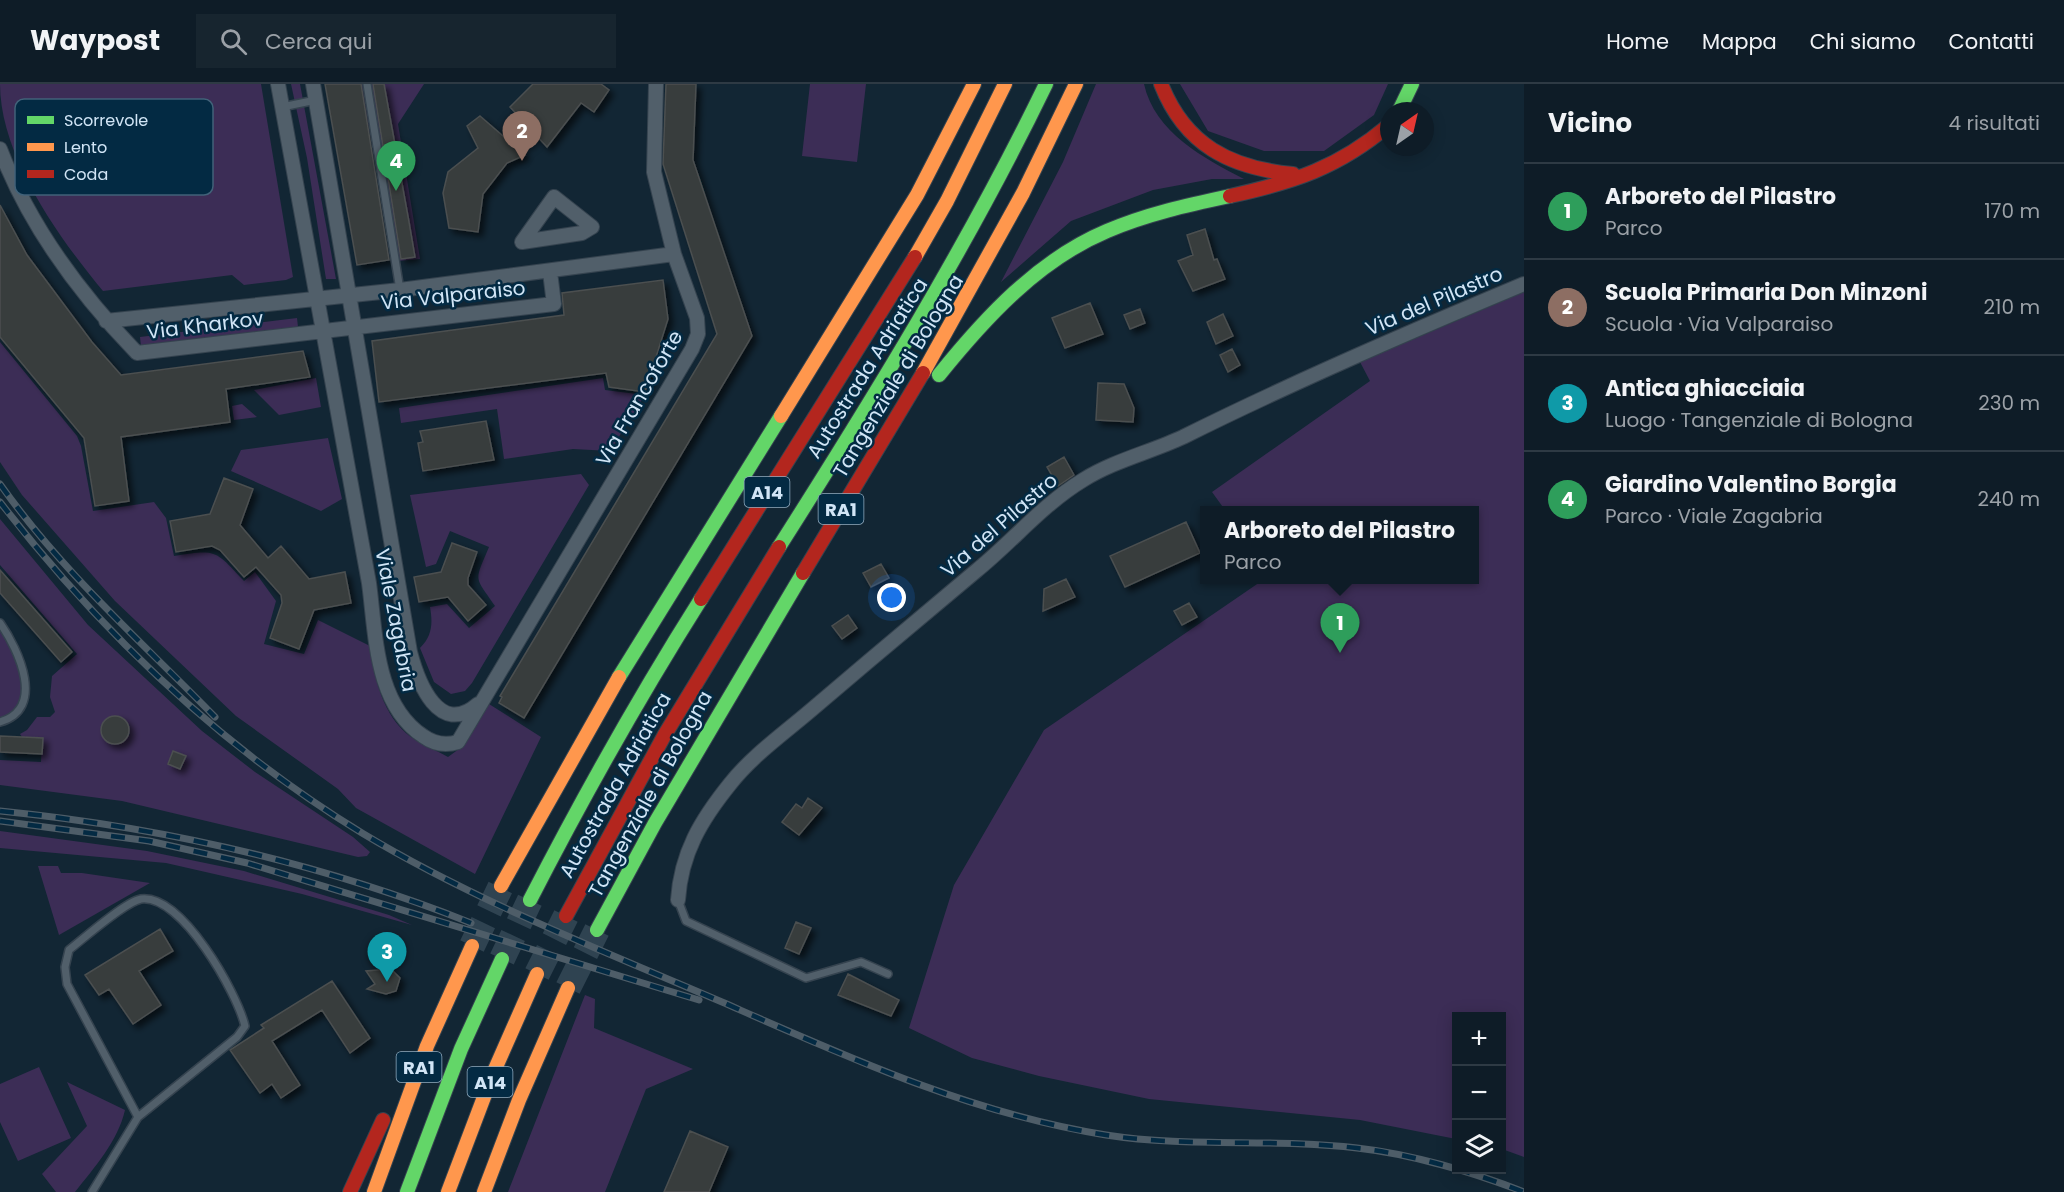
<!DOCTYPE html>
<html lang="it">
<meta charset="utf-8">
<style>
:root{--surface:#0e1c27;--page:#17252f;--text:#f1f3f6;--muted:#9ba1a7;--line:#2e3a44;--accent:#db2777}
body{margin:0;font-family:Poppins,sans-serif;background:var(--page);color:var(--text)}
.controls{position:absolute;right:18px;bottom:18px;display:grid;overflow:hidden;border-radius:0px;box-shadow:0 3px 15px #0003}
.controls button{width:54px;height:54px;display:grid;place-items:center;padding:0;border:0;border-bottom:2px solid var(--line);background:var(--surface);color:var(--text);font:30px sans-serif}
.compass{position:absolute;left:1380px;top:18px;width:54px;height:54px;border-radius:50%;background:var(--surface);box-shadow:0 3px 15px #0003;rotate:34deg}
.you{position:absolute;left:892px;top:514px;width:21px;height:21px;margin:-15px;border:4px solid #fff;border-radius:50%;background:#1a73e8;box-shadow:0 0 0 9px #1a73e833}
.badge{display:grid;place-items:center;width:39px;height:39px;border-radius:50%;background:var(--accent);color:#fff;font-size:20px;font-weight:700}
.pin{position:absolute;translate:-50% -50px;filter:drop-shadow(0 2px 3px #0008)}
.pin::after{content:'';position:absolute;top:32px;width:21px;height:18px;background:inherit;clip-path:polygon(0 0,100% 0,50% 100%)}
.popup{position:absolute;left:1200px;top:422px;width:279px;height:78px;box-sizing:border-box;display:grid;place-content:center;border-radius:0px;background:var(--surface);filter:drop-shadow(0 2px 4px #0005);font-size:20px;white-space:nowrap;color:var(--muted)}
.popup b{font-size:22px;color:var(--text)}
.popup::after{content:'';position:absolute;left:50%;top:100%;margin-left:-12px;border:12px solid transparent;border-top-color:var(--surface)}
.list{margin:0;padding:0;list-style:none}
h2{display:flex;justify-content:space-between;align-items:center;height:78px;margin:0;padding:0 24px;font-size:26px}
h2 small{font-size:20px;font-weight:400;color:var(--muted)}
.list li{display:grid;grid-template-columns:39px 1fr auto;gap:18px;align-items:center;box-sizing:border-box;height:96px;padding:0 24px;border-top:2px solid var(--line)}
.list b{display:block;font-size:22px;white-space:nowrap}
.list p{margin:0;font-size:20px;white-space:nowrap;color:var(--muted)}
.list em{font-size:20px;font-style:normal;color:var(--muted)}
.icon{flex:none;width:33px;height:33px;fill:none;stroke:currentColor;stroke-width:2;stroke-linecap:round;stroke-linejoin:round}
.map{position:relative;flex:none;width:1524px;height:1108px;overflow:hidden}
header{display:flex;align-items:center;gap:36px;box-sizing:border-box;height:84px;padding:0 30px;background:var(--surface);border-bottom:2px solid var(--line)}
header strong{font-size:28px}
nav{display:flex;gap:33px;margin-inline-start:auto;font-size:21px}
.search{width:420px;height:54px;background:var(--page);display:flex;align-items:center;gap:15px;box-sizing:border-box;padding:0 21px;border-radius:0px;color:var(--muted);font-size:22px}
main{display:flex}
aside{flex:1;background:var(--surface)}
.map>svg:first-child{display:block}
.green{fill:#3c2d56}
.building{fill:#383c3c;stroke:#4b4f50;stroke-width:1.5;filter:url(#shadow)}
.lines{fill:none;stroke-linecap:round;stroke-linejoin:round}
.highway-tunnel{stroke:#2f4351;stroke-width:26;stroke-dasharray:26 13;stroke-linecap:butt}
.lane-casing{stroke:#35434f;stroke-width:10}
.street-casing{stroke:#35434f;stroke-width:16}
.fast-casing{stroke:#35434f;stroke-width:16}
.slow-casing{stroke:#35434f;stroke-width:16}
.jam-casing{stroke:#35434f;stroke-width:16}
.lane{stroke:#515f6a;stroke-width:7}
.street{stroke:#515f6a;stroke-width:14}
.fast{stroke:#63d668;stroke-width:14}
.slow{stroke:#ff974d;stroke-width:14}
.jam{stroke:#b3261e;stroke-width:14}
.rail-casing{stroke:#4e5d68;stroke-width:7}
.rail{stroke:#032a43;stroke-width:4.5;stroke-dasharray:14;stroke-linecap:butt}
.labels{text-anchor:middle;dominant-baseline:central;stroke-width:5;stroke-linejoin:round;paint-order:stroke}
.shield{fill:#032a43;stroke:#93adc0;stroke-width:1.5}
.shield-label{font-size:18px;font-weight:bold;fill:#d1e5f6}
.street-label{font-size:20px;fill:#d1e5f6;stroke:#032a43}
.key{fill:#032a43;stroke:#416279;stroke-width:1.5}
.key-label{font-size:16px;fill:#d1e5f6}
</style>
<header>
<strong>Waypost</strong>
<div class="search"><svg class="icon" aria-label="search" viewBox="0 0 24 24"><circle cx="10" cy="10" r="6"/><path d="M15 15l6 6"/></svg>Cerca qui</div>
<nav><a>Home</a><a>Mappa</a><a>Chi siamo</a><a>Contatti</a></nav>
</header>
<main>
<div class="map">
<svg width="1524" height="1108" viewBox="0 0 1524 1108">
<defs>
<filter id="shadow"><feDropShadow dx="4.5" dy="4.5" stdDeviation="3" flood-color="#0009"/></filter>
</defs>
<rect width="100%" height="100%" fill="#122634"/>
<!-- green -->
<path class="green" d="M0,0H261L293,193L286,196L244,201L232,191L103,207C59,154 0,72 0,0Z
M291,0H300L336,195H326L307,74Z
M359,0H424L398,40L420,175L398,177Z
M810,0H866L857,78L802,72Z
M1096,0H1144C1155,49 1204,74 1244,95H1212L1153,106L1071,137L1001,198L1063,78Z
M1180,0H1388L1374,31L1324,67H1264L1208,47Z
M1524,208V1073L1502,1065V932H1456V1055L1360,1036L1149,1015L1039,992L972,974L909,944L954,801L1044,646L1263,496H1475V426H1225L1212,408L1370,297L1360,278Z
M297,234L298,243L141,262L140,253Z
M0,258L77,352L81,362L93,427L154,418L166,434L174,472C217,465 215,466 244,497L255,488L276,517L264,560L304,570L318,536L370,562C374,593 383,633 411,653C422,661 436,666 448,673L463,662L489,620L541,653L475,790L356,724L338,705L236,632L115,517L22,411L0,378Z
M316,294L321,323L279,331L254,306Z
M603,294L605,306L645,311L610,367L573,365L504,375L497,325L401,339L399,324Z
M242,320L257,333L234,336L232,322Z
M328,354L342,415L321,427L231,387L241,366Z
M581,390L589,401L472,599L465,607L451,610L434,598L420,564C432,552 433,540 430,523L447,520L469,544L495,522C474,491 474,499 489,463L450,447L436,480L426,483L410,411Z
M0,435L88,541L202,647L255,688L353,753L370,768L367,772L358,773L122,717L0,701V676L41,678L42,654L22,653L20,650L27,646L37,633H50L55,628L50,613L52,592L77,570L0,481Z
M0,539L23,589L22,623L0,638Z
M0,747L147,767L244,787L389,831L412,841L302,810L166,779L0,764Z
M38,782H58L61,789H82L150,799L59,851Z
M585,911L595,915L594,944L693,985L646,1005L605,1108H508Z
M39,983L71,1054L18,1077L0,1038V1000Z
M67,998L125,1026C118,1057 94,1084 75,1108H56L42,1090L87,1042Z"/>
<!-- building -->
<path class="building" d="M325,0H361L389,176L357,181Z
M373,0H384L409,138L415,173L401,175Z
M533,0H601L609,6L594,28L581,19L547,63L510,23Z
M666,0H696L693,76L752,252L524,634L499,619L502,613L500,612L717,250L663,80Z
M480,32L525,71L507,79L483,110L478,148L449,144L443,109L448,88L478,64L467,42Z
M0,121L27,171L92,258L121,291L303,267L310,293L226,305L230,338L121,353L129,417L95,422L84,354L0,253Z
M1205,145L1214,176L1217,175L1225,195L1193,207L1178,177L1193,171L1187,151Z
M663,196L668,235L645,308L609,303L606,289L379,318L372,257L564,231L562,209Z
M1090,219L1103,250L1065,264L1052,234Z
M1140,225L1145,239L1130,245L1124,231Z
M1223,230L1233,252L1216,260L1207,238Z
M1232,265L1240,281L1228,288L1220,271Z
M1098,299L1124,300L1134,324L1133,338L1096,336Z
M486,337L494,376L423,387L418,359L423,358L420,347Z
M1064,373L1074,391L1058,402L1047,383Z
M224,394L253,405L240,441L268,474L281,462L309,495L345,488L351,519L314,526L299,565L270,554L282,519L281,511L256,483L244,493L220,466L212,462L176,468L170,437L210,430Z
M1186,438L1200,469L1125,503L1110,472Z
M452,459L477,468L468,494V501L486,521L468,537L448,513L419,518L414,493L441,488Z
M881,480L889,494L871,503L863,489Z
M0,486L72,568L61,578L0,509Z
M1066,495L1075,513L1043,527L1044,505Z
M1189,519L1197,533L1182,541L1174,527Z
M848,531L857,544L842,555L832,542Z
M101 646a14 14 0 1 1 28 0a14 14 0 1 1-28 0Z
M0,652L43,654L42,670L0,668Z
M173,667L186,672L180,685L168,680Z
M808,714L822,724L799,751L782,738L796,720L802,724Z
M796,838L811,844L799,870L785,864Z
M160,845L173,867L139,887L161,921L133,940L109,905L99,911L85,891Z
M391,885L400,894L396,907L386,910L367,905L375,900L366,887Z
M848,890L899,916L891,932L838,911Z
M332,897L370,954L350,969L322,926L272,957L300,1001L281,1014L272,1000L260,1009L230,966L264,944L261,941Z
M690,1047L728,1063L709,1108H664Z"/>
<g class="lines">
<!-- highway-tunnel -->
<path class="highway-tunnel" d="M472,862L501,802
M502,875L530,816
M537,890L566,832
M568,904L597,846"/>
<defs>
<path id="lane" d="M367,0L400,206
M282,23L316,16
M0,539C19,566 46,625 0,638
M678,816L686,837L806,894L861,878L888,890
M92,1108L138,1033L237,953L245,942C237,909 182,810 141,815C125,818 84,854 69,866L65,883L67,900L138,1033"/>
<path id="street" d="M278,0L369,499C376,551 375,620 423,652C434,660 445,662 458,658L692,265L698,250L697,234L674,170L654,88L656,0
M313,0L410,568C418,598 439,654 478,620
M0,65C29,141 81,211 137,269L554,220L550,188
M554,113L592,143L582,149L522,158Z
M106,237L400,206L674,170
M678,816C681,769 701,736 730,700C752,672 783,650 810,627C865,580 921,533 976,487C1013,457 1042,421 1083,396C1113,377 1151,368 1183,353C1295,297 1409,248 1524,200"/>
<path id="fast" d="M1399,27L1412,0
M939,291C985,234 1038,176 1107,147C1147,130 1188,121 1230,112
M779,463C875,312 968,161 1046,0
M619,593L781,332
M530,816C583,713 639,613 701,515
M597,846L655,739L803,489
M407,1108L461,965L502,875"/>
<path id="slow" d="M915,173L947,117L1005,0
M923,289L1023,109L1076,0
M781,332L917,111L974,0
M501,802L619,593
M374,1108L427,962L472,862
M448,1108L492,992L537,890
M484,1108L519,1016L568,904"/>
<path id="jam" d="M1161,0C1185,61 1230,84 1293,90
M1230,112C1294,98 1338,84 1389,41
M803,489L923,289
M701,515L915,173
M566,832L664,652L779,463
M350,1108L383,1036"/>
</defs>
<!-- lane casing -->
<use href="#lane" class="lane-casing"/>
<!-- street casing -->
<use href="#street" class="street-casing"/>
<!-- fast casing -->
<use href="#fast" class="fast-casing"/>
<!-- slow casing -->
<use href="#slow" class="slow-casing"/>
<!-- jam casing -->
<use href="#jam" class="jam-casing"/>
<!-- lane -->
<use href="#lane" class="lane"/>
<!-- street -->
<use href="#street" class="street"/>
<!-- fast -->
<use href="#fast" class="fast"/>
<!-- slow -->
<use href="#slow" class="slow"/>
<!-- jam -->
<use href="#jam" class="jam"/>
<defs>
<path id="rail" d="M0,400C62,488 141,557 215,633
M0,418C101,548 221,663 362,749C475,817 601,866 722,918C845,972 972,1030 1106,1051C1189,1064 1273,1054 1357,1064C1411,1070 1473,1088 1524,1108
M0,727C161,743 320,779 471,839
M0,737L149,757L247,779L699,916"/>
</defs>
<!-- rail casing -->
<use href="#rail" class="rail-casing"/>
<!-- rail -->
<use href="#rail" class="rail"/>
</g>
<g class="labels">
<!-- shield labels -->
<g class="shield">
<rect x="744.5" y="393" width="45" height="30" rx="4.5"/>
<rect x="818.5" y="410" width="45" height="30" rx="4.5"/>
<rect x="396.5" y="968" width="45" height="30" rx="4.5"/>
<rect x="467.5" y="983" width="45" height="30" rx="4.5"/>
</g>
<g class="shield-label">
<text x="767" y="408">A14</text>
<text x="841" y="425">RA1</text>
<text x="419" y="983">RA1</text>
<text x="490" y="998">A14</text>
</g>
<!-- street labels -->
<g class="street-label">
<text transform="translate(453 211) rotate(-6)">Via Valparaiso</text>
<text transform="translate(1434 217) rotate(-23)">Via del Pilastro</text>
<text transform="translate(205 241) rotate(-7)">Via Kharkov</text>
<text transform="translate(867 284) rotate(-58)">Autostrada Adriatica</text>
<text transform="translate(898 292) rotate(-59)">Tangenziale di Bologna</text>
<text transform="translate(639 314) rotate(-60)">Via Francoforte</text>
<text transform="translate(999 441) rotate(-41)">Via del Pilastro</text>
<text transform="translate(396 536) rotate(79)">Viale Zagabria</text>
<text transform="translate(615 701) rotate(-61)">Autostrada Adriatica</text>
<text transform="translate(650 710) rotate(-61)">Tangenziale di Bologna</text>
</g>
</g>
<!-- legend -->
<rect x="15" y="15" width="198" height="96" rx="9" class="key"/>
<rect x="27" y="32" width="27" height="8" fill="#63d668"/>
<rect x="27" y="59" width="27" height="8" fill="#ff974d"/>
<rect x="27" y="86" width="27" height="8" fill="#b3261e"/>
<g class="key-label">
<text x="64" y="42">Scorrevole</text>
<text x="64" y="69">Lento</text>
<text x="64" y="96">Coda</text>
</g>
</svg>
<div class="controls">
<button>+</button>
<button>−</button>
<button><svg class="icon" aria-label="layers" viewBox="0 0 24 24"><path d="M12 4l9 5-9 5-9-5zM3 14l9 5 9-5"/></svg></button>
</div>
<svg class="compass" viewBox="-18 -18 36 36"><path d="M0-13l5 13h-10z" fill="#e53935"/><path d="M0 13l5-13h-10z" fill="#9ba1a7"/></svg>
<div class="you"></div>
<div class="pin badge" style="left:1340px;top:569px;background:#2e9e5b">1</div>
<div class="popup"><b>Arboreto del Pilastro</b>Parco</div>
<div class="pin badge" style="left:522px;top:77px;background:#8d6e63">2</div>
<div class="pin badge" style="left:387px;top:898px;background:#0f9aa8">3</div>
<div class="pin badge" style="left:396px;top:107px;background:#2e9e5b">4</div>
</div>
<aside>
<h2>Vicino<small>4 risultati</small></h2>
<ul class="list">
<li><span class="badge" style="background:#2e9e5b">1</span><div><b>Arboreto del Pilastro</b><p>Parco</p></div><em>170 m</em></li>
<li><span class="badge" style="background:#8d6e63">2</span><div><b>Scuola Primaria Don Minzoni</b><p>Scuola · Via Valparaiso</p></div><em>210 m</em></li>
<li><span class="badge" style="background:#0f9aa8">3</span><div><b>Antica ghiacciaia</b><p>Luogo · Tangenziale di Bologna</p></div><em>230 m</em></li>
<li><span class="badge" style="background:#2e9e5b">4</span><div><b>Giardino Valentino Borgia</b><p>Parco · Viale Zagabria</p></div><em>240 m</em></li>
</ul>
</aside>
</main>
